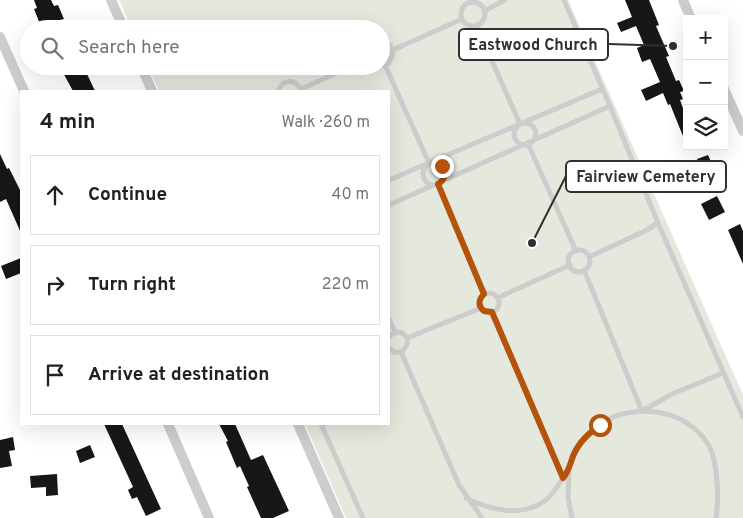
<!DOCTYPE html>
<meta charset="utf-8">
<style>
:root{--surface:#fff;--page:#f2f2f2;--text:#202124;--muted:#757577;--line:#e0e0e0}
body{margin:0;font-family:Overpass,sans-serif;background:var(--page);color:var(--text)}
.controls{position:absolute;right:15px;top:15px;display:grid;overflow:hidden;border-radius:0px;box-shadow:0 5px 20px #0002}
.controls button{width:45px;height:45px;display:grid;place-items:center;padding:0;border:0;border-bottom:1px solid var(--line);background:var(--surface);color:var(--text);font:25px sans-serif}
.stop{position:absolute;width:15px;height:15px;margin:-11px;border:4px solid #b45309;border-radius:50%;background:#fff}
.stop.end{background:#b45309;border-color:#fff;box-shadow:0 1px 5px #0008}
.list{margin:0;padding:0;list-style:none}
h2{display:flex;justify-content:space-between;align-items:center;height:65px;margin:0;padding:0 20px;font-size:21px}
h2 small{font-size:16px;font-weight:400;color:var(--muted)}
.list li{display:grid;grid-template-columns:32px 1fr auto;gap:15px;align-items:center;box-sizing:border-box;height:80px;margin:0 10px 10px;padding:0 10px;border:1px solid var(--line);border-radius:0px}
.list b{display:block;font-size:19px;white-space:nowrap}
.list em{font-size:16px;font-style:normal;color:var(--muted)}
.icon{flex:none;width:28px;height:28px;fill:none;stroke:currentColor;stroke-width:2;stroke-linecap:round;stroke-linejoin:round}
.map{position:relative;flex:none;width:743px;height:518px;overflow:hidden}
.search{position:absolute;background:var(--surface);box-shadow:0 5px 20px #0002;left:20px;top:20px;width:370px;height:55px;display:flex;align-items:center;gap:12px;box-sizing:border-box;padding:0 18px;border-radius:28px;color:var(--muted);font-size:19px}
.panel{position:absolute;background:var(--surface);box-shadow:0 5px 20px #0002;left:20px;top:90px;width:370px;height:335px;border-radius:0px}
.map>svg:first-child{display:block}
.green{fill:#e4e8dd}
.building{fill:#171717}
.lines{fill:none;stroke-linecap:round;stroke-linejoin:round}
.lane{stroke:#cdcdcd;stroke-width:5}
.street{stroke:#cdcdcd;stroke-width:10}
.route{stroke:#b45309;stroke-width:6}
.leader{fill:none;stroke:#303030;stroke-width:2}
.callout-dot{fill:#303030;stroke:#fff;stroke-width:2}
.callout{fill:#fff;stroke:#303030;stroke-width:2}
.callout-label{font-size:16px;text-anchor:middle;font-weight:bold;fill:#303030}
</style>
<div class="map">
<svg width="743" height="518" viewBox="0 0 743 518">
<rect width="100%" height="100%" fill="#fff"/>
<!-- green -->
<path class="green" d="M119,0H568L743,395V518H346L305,424H389V91H159L148,66H381V29H132Z"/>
<!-- building -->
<path class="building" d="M34,0H51L54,6L58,5L64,19L60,20L64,29H42L34,9L37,8Z
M625,0H649L659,25L656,26L669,56L666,57L676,81L679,80L684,91L680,92L683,99L680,100L687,119V146L670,104L668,105L663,93L646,101L641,90L660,82L650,59L642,62L637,48L644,45L636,26L621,32L617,23L632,17Z
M67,66H104L87,74L95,91H73L61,69Z
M0,154L7,169L9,168L21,192V233L6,199L0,202Z
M708,155L718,178L709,182L706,175L704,176L697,159Z
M717,196L725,212L709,220L701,204Z
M740,224L743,231V264L728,230Z
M21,258V273L6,279L1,266Z
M104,424H122L161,509L146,516L137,497L132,499L128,490L133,487Z
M219,424H235L251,460L263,455L289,511L273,518H261L247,487L249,486L240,466L237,468L226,442L228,441Z
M13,437L15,450L9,451L12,466L0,468V440Z
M90,445L95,457L80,463L76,451Z
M57,474L58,495L46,496V487L31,488L30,476Z"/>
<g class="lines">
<!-- lane -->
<path class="lane" d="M564,0L610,106L658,223L743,417
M461 14a12 12 0 1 1 24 0a12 12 0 1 1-24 0Z
M484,11L505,0
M476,25L520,124
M381,42L390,45L393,54L389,63L381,65
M393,50L462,19
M385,65L429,163
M301,89L352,66
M278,91C283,79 295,78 301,90
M514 134a11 11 0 1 1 22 0a11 11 0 1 1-22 0Z
M528,144L576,251
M423 174a11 11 0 1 1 22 0a11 11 0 1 1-22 0Z
M389,180L602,89
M438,184L484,295
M389,205L610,106
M568 261a11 11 0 1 1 22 0a11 11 0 1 1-22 0Z
M589,257L645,231L658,223
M584,270L642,411L672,394L723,373
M479 303a10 10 0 1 1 20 0a10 10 0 1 1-20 0Z
M497,298L570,265
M389,319L395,332
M389,337C401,324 416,341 401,352H394L389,348
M407,338L481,308
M401,352L459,485L482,518
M321,424L363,518
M569,472L568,498L572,518
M563,478C574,464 574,445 590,433C598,426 608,418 619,415C653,405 691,415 709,446C718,462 719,500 716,518
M466,498C490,510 522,518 546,500C553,494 558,486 563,478L492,312"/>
<!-- street -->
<path class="street" d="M111,0L124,29
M683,0L691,19
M0,37L24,91
M141,66L152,91
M724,89L743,131
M168,424L209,518
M298,424L339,518"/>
</g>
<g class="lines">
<!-- route -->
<path class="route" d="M442,166C447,172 445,180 438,184L484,294C478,300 478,306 484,311L492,312L563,478C569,471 570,464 573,456C579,442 588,434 600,425"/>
</g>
<!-- callouts -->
<path class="leader" d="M673 46L608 44M532 243L566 176"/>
<g class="callout-dot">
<circle cx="673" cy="46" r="5"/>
<circle cx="532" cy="243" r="5"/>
</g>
<g class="callout">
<rect x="459" y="29" width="149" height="31" rx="5"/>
<rect x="566" y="161" width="160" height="31" rx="5"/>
</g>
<g class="callout-label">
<text x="533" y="50">Eastwood Church</text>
<text x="646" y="182">Fairview Cemetery</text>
</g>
</svg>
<div class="controls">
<button>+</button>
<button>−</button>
<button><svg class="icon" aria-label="layers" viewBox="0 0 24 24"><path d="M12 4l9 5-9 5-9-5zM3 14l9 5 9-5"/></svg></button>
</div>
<div class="stop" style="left:600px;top:425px"></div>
<div class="stop end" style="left:442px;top:166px"></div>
<div class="search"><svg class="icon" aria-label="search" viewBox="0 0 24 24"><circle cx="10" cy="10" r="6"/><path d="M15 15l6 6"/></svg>Search here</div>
<section class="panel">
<h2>4 min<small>Walk · 260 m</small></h2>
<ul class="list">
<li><svg class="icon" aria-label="ahead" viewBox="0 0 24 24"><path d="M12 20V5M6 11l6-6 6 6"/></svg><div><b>Continue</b></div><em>40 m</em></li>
<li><svg class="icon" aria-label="right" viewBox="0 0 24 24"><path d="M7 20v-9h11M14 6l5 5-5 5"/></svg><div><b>Turn right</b></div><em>220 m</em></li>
<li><svg class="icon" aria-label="arrive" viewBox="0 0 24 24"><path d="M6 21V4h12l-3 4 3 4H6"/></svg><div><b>Arrive at destination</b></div></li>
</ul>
</section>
</div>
